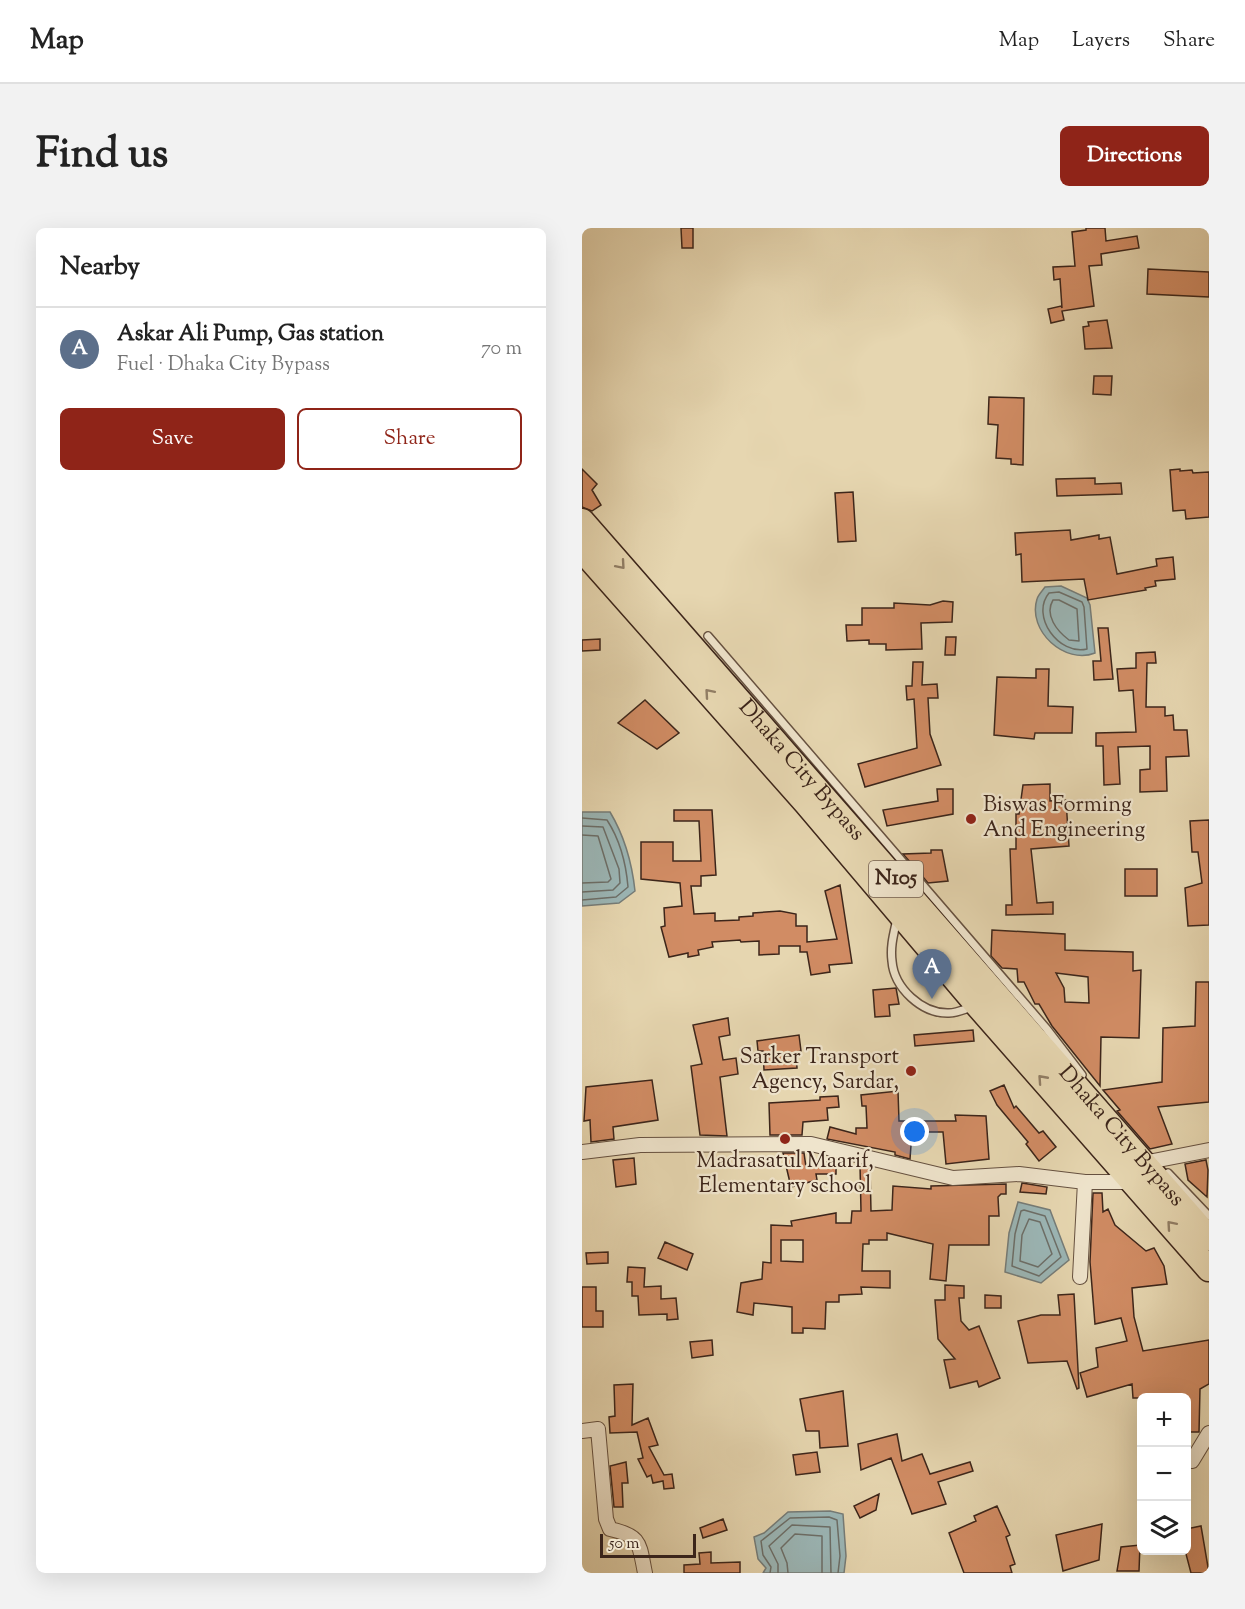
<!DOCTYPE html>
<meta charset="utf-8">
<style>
:root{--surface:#fff;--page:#f2f2f2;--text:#222;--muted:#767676;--line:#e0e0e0;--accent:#8f2418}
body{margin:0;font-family:"Sorts Mill Goudy",serif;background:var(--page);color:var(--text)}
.controls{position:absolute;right:18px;bottom:18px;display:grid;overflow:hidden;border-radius:9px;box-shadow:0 6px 24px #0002}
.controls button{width:54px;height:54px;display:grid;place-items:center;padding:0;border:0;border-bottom:2px solid var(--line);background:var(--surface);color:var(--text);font:30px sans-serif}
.scale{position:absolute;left:18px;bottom:15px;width:96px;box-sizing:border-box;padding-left:6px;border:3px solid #3c251a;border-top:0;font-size:16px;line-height:21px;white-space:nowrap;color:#3c251a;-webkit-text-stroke:4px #efe4cc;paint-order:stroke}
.you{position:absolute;left:333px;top:904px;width:21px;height:21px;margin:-15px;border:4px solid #fff;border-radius:50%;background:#1a73e8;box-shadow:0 0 0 9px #1a73e833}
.badge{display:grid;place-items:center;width:39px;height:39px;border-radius:50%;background:var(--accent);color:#fff;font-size:20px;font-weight:700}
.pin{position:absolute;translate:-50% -50px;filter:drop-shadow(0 2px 3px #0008)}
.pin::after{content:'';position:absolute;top:32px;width:21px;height:18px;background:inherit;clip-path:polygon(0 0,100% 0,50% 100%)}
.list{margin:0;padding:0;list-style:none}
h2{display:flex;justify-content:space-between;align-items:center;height:78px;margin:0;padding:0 24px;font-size:26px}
h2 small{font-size:20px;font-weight:400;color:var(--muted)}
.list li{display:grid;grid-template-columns:39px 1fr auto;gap:18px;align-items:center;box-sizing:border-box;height:84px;padding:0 24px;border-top:2px solid var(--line)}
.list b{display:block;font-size:22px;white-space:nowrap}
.list p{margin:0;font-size:20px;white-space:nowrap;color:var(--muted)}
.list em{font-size:20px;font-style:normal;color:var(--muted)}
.actions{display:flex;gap:12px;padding:18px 24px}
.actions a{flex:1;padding:14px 0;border:2px solid var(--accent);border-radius:9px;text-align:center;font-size:21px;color:var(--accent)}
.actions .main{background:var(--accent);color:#fff}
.icon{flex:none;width:33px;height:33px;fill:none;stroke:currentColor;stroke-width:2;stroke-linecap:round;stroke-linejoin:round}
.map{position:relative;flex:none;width:627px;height:1345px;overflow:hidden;border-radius:9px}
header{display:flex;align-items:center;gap:36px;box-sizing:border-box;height:84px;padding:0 30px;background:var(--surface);border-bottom:2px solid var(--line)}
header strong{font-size:28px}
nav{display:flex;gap:33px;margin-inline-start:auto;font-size:21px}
.intro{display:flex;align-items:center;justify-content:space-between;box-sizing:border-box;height:144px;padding:0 36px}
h1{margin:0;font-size:42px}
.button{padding:15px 27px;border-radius:9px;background:var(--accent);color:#fff;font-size:21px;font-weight:700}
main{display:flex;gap:36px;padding:0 36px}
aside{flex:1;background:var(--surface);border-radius:9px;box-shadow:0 6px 24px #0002}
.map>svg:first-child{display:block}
.water{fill:#9bb6b6;stroke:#757c78;stroke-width:1.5}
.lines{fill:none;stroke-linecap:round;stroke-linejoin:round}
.shore{stroke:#6c6e68;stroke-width:1.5}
.building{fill:#d18c64;stroke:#3c251a;stroke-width:1.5;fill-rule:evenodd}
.service-casing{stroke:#665140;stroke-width:10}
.minor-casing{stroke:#665140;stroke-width:16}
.trunk-casing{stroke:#3c251a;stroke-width:27}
.service{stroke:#efe4cc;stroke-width:7}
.minor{stroke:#efe4cc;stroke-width:14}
.trunk{stroke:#e6d6b0;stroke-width:24}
.oneway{stroke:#917e65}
.poi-dot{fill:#8f2418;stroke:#efe4cc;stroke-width:2}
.labels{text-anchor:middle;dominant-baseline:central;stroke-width:4.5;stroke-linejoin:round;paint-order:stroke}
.shield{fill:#efe4cc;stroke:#725e4f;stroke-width:1.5}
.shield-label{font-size:21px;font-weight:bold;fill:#3c251a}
.street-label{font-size:22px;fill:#3c251a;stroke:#efe4cc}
.poi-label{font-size:22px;fill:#3c251a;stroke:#efe4cc;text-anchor:start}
</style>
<header>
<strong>Map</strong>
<nav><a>Map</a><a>Layers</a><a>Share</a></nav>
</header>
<div class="intro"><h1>Find us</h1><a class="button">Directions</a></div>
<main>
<aside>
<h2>Nearby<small></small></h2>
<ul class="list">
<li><span class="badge" style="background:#5c6f8a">A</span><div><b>Askar Ali Pump, Gas station</b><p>Fuel · Dhaka City Bypass</p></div><em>70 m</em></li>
</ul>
<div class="actions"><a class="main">Save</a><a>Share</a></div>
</aside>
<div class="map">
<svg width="627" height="1345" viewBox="0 0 627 1345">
<rect width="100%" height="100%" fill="#e6d6b0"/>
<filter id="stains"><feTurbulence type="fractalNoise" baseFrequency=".00333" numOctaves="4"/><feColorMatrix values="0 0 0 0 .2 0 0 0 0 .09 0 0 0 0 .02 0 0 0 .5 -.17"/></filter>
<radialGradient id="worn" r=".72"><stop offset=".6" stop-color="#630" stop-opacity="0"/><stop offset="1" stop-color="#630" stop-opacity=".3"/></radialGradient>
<!-- water -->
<path class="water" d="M479,358L505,370L508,377L513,425C483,437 445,403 455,371C456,367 461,362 463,359Z
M0,584H28C43,609 50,635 53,663L37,675L0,678Z
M436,974L468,982L487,1032L459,1055L423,1044L427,1005Z
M248,1283L261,1286L264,1328L262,1345H181L184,1340L176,1331L172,1309L182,1305L206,1284Z"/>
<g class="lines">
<!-- shore -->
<path class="shore" d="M477,364L500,374L502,379L505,421C477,428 448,388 467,365Z
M471,372H477L495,381L497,413L487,412C475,403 462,387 471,372Z
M0,590L25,592C38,612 44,635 46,659L34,669L0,672
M0,598L21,599L37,641L38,655L31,662L0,664
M0,607L16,608L29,651L26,654L0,655
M442,982L463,988L479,1029L457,1048L430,1038L433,1006L439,983Z
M447,991L458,994L470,1026L456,1039L438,1033L440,1007Z
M188,1345L189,1339L181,1327L179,1313L208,1290L247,1289L255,1292L258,1328L256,1345
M196,1345V1336L187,1318L210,1297L248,1299L249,1345
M206,1345L205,1335L199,1320L213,1306L240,1308V1345"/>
</g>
<!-- building -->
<path class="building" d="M99,0H111V20H100Z
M504,0H523L524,13L555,8L557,20L519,26L520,37L507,38L512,78L480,83L482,92L469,95L466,81L479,78L480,80L478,51L472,52L471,39L493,38L490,4L504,2Z
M566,41L627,44V69L565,66Z
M525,92L530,120L503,121L501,99L507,98L506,94Z
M512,148H530L529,167L511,166Z
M407,169L442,170L441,237L429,236V231L414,230L416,197L406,196Z
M0,241L15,256L10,262L19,277L10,283L0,279Z
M598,241V243L610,242L611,245L627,244V289L604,291L603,282L591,283L588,242Z
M513,250V256L539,255L540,266L475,268L474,251Z
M271,264L274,313L256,314L253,265Z
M488,302L489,312L517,307V311L528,309L535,346L575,338L574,331L591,329L593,351L573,353L574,358L563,360L564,362L506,372L502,351L440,354L439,326L434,327L433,305Z
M361,373L371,374L370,394L339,395L340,421L304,422V416H287V412L265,413L264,397H280V380H312V375L348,377Z
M516,400H526L531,451L512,452L511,433H519Z
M364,409H374L373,427H363Z
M18,411V422L0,423V412Z
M573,424L574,435H565L564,479H583V488L591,487L592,502H605L607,528L584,529L585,563L558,564V542L568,541V518L536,519L538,556L522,557L521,518H514V505L554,504L551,462L537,463L535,441L554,440V425Z
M331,434H341L340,457L355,456L356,470H346L348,506L359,537L283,559L276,536L335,520L332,471L325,472L324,458H330Z
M454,441H467L466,478L491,479L490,505H453L452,511L412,507L415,449L454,450Z
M63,472L97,505L75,521L36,495Z
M468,556V573L484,572L487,618L449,621L455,675L471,674V686L424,687V677H430L428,621H434V586H437L441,557Z
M355,561H371V586L305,598L301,582L356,573Z
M92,582H130L134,647L119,648V658H109L112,686L133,685V693L157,692V689L171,688V685L198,683L214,686V698H225V714L255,711L243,663L258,657L270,735L247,737L248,744L229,747L225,724H218V718H197V726L177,727V713L159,714L158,712L130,714L131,719L116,722L117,727L106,729V725L87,729L79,699L83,698L82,680L100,678L98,655L59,651V614H91V633H119L117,593H92Z
M627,592V697L606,698L603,660L620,655L616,624H610L608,593Z
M349,622H360L366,653L346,655L341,649L340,635H329L321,626L349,625Z
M543,641H575V668H543Z
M410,702L483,706V722L551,724V743L559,742L557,810L519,809L518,858L470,798L457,776H453L442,754H436L435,741L420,740L409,728ZM474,745L506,749L507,775L483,774L482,760Z
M614,754H627V874L576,879L590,916L568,921L535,883L538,882L521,862L580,854L581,800L613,798Z
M314,760L317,776L307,777L308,788L293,789L291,762Z
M146,790L148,807L137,809L141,832L154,830L156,846L138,849L145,908L118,907L109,838L120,836L111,797Z
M391,802L392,813L333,818L332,807Z
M217,807L219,823L214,824L215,840L182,842L181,823H176L175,813Z
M70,852L76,892L31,899L32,911L9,914L8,892L2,893L4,859Z
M422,857L432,880L434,878L457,905L461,903L474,919L457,933L444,916L446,914L415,877L408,863Z
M316,863L317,893H374L373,887L404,888L407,931L364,936L361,904H330L328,931L313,927V924L245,911L248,899L274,906V900H285L284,878H280L279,867Z
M256,868L257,879L245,880L246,892L221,894L220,907H188L187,875L238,872V869Z
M201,925H222L224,939L254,932V946H234L235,952L209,959Z
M52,930L54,956L34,959L31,932Z
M624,932L626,942L625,969L606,952L603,936Z
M278,937L288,939L289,983L310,982L311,958L349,961V958L424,956V966H419L416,969L417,988H407V1017H367L364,1053L348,1051L351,1016L305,1005V1012H287V1016H281L280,1043H308V1060L279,1059L280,1066L257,1067V1074H244L243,1101L221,1100V1105H210V1079L172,1075L171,1087L155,1084L159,1055L180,1051L181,1034L189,1035V997L210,998L209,993L254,985V995H269L270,983H279ZM199,1012H221V1034L199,1033Z
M440,955L465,959L464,966L438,964Z
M511,965H520L521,984L526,981L533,997L564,1023L572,1020L582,1038L585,1056L550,1060L552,1089L561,1123L627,1112V1156L618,1161L617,1204H604V1170H551L550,1156L505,1169L498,1145L516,1139L514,1120L545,1113L539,1090L513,1096L508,1034Z
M83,1014L111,1026L105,1042L76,1030Z
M26,1024V1035L5,1036L4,1025Z
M46,1039L63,1040L62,1059L79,1058V1071L94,1070L96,1091L85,1092V1086L57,1087L56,1068H50V1054H45Z
M363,1057L382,1058V1070H377L379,1093L387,1102L397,1098L418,1150L397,1159L395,1153L368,1160L362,1132L373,1131L356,1111L353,1072H363Z
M0,1059H14V1083H21V1099H0Z
M492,1066L497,1160L495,1161L485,1133L446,1135L436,1093L459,1087H478L476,1067Z
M403,1067L419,1068V1080H403Z
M130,1112L131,1127L110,1130L108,1114Z
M51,1156L50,1197L66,1190L76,1217L67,1219L82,1247L90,1246L92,1260L82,1261L81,1253L71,1255L69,1247L65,1249L56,1231L61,1230L55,1204L28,1205L27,1189L33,1188L32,1157Z
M261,1163L266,1218L238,1220L237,1203H224L218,1171Z
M315,1206L320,1233L340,1226L348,1246L388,1234L391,1243L356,1254L364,1276L330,1286L309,1230L279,1242L276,1216Z
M235,1224L238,1244L214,1247L211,1227Z
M44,1234L46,1255H40L41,1279H32L28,1238Z
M297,1266L294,1282L278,1290L272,1278Z
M415,1278L428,1307L424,1309L433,1336L428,1338L430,1345H382L367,1305L394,1293L392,1288Z
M141,1291L145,1302L121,1310L118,1300Z
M520,1296L517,1332L481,1343L474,1307Z
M619,1298L627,1345H609L604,1326V1301Z
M558,1317L557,1343H535L539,1319Z
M129,1324V1335L158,1334V1345H102V1337L118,1336L117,1325Z"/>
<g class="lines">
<defs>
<path id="service" d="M126,408L464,800L500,847
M315,691C312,705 308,718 310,733C312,760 340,786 367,785C375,785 383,781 390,779
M586,945L627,988"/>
<path id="minor" d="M0,924L58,917L229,916L371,950L437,946L503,954H551
M561,935L627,922
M498,1049L503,954
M0,1203L16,1201L24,1291L28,1301C60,1308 57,1316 63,1345
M610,1233L627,1205"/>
<g id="trunk">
<path id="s1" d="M0,293L627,1010"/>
<path d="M0,322L224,575L396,778L627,1041"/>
</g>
</defs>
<!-- service casing -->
<use href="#service" class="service-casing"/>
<!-- minor casing -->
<use href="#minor" class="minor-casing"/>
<!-- trunk casing -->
<use href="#trunk" class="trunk-casing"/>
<!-- service -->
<use href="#service" class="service"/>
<!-- minor -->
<use href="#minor" class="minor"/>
<!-- trunk -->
<use href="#trunk" class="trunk"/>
</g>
<!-- one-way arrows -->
<defs><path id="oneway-chevron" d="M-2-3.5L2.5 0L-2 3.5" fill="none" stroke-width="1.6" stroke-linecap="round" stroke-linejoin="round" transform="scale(1.5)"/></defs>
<g class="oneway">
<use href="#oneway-chevron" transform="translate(39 337) rotate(49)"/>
<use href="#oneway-chevron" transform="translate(127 465) rotate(-131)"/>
<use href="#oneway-chevron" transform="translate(460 851) rotate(-132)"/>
<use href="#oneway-chevron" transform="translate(589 997) rotate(-131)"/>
</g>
<!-- markers -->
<g class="poi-dot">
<circle cx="389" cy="591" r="6"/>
<circle cx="329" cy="843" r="6"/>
<circle cx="203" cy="911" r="6"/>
</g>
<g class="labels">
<!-- shield labels -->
<rect class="shield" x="287" y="633" width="54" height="36" rx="4.5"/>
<g class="shield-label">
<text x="314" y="651">N105</text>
</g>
<!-- street labels -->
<g class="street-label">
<text stroke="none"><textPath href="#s1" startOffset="332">Dhaka City Bypass</textPath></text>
<text stroke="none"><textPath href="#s1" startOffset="818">Dhaka City Bypass</textPath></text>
</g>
<!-- poi labels -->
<g class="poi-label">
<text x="401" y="578">Biswas Forming<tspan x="401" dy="25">And Engineering</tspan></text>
<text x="317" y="830" text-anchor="end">Sarker Transport<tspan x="317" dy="25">Agency, Sardar,</tspan></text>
<text x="203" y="934" text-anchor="middle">Madrasatul Maarif,<tspan x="203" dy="25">Elementary school</tspan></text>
</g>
</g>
<rect width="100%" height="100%" filter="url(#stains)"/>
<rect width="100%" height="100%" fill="url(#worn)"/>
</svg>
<div class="controls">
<button>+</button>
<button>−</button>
<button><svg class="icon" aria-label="layers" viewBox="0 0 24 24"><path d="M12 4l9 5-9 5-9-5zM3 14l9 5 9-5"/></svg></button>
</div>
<div class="scale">50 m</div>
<div class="you"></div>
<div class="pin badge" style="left:350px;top:771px;background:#5c6f8a">A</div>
</div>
</main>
